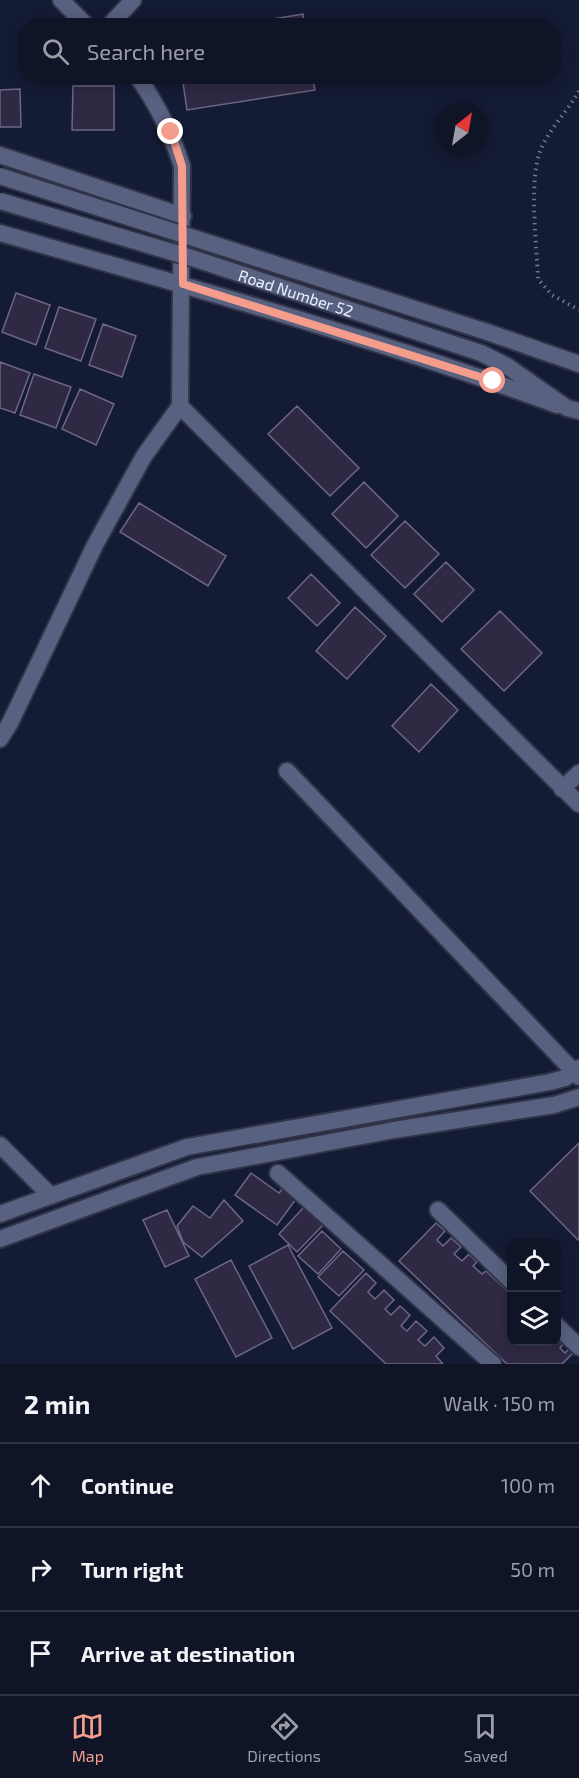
<!DOCTYPE html>
<meta charset="utf-8">
<style>
:root{--surface:#0f1427;--page:#1d2133;--text:#f1f3f6;--muted:#9b9ea7;--line:#2f3344;--accent:#f49d8c}
body{margin:0;font-family:"Exo 2",sans-serif;background:var(--page);color:var(--text)}
.controls{position:absolute;right:18px;bottom:18px;display:grid;overflow:hidden;border-radius:12px;box-shadow:0 3px 15px #0003}
.controls button{width:54px;height:54px;display:grid;place-items:center;padding:0;border:0;border-bottom:2px solid var(--line);background:var(--surface);color:var(--text);font:30px sans-serif}
.compass{position:absolute;left:435px;top:102px;width:54px;height:54px;border-radius:50%;background:var(--surface);box-shadow:0 3px 15px #0003;rotate:31deg}
.stop{position:absolute;width:18px;height:18px;margin:-14px;border:4px solid #f49d8c;border-radius:50%;background:#fff}
.stop.end{background:#f49d8c;border-color:#fff;box-shadow:0 2px 6px #0008}
.list{margin:0;padding:0;list-style:none}
h2{display:flex;justify-content:space-between;align-items:center;height:78px;margin:0;padding:0 24px;font-size:26px}
h2 small{font-size:20px;font-weight:400;color:var(--muted)}
.list li{display:grid;grid-template-columns:39px 1fr auto;gap:18px;align-items:center;box-sizing:border-box;height:84px;padding:0 24px;border-top:2px solid var(--line)}
.list b{display:block;font-size:22px;white-space:nowrap}
.list em{font-size:20px;font-style:normal;color:var(--muted)}
.icon{flex:none;width:33px;height:33px;fill:none;stroke:currentColor;stroke-width:2;stroke-linecap:round;stroke-linejoin:round}
.map{position:relative;flex:none;width:579px;height:1364px;overflow:hidden}
.search{position:absolute;background:var(--surface);box-shadow:0 3px 15px #0003;left:18px;right:18px;top:18px;height:66px;display:flex;align-items:center;gap:15px;box-sizing:border-box;padding:0 21px;border-radius:24px;color:var(--muted);font-size:22px}
.sheet{height:330px;background:var(--surface)}
nav{display:flex;justify-content:space-around;align-items:center;box-sizing:border-box;height:84px;border-top:2px solid var(--line);background:var(--surface);font-size:16px;color:var(--muted)}
nav a{display:grid;justify-items:center;gap:3px}
nav .on{color:var(--accent)}
.map>svg:first-child{display:block}
.building{fill:#302944;stroke:#6e6686;stroke-width:1.5}
.lines{fill:none;stroke-linecap:round;stroke-linejoin:round}
.minor-casing{stroke:#313449;stroke-width:20}
.tertiary-casing{stroke:#313449;stroke-width:20}
.secondary-casing{stroke:#313449;stroke-width:20}
.path{stroke:#70768b;stroke-width:4;stroke-dasharray:1.5 4.5;stroke-linecap:butt}
.minor{stroke:#586180;stroke-width:16}
.tertiary{stroke:#586180;stroke-width:16}
.secondary{stroke:#586180;stroke-width:16}
.secondary-bridge-casing{stroke:#313449;stroke-width:20;stroke-linecap:butt}
.secondary-bridge{stroke:#586180;stroke-width:16}
.route{stroke:#f49d8c;stroke-width:8}
.labels{text-anchor:middle;dominant-baseline:central;stroke-width:4.5;stroke-linejoin:round;paint-order:stroke}
.street-label{font-size:16px;fill:#ebf0ff;stroke:#0c122a}
</style>
<div class="map">
<svg width="579" height="1364" viewBox="0 0 579 1364">
<rect width="100%" height="100%" fill="#141b34"/>
<!-- building -->
<path class="building" d="M303,14L304,26H229Z
M182,76H312L315,90L187,110Z
M73,86H114V130H72Z
M20,89L21,127H0V90Z
M16,293L50,305L36,345L2,332Z
M59,307L96,319L81,361L45,348Z
M103,324L136,336L122,377L89,365Z
M0,362L30,373L15,413L0,408Z
M34,374L71,387L56,428L20,415Z
M80,389L114,404L96,445L62,429Z
M297,406L359,468L330,496L268,434Z
M364,482L398,516L366,548L332,514Z
M139,503L226,556L208,586L120,532Z
M405,521L439,554L405,588L371,555Z
M446,562L474,590L442,622L414,594Z
M311,574L340,603L317,626L288,598Z
M355,607L386,636L347,679L316,651Z
M500,611L542,653L504,691L461,649Z
M431,684L458,710L419,752L392,726Z
M579,1143V1239L578,1240L530,1191Z
M251,1173L279,1193L282,1189L296,1199L277,1225L235,1195Z
M224,1200L243,1221L202,1257L183,1242L177,1226L193,1206L210,1218Z
M304,1207L323,1225L297,1252L279,1234Z
M167,1210L189,1256L165,1267L143,1220Z
M436,1223L445,1231L437,1240L443,1246L451,1238L461,1247L454,1254L462,1261L469,1254L477,1262L473,1266L482,1274L486,1271L512,1295L508,1299L512,1303V1342H556V1338L563,1344L560,1348L565,1353L569,1349L573,1353L562,1364H507L399,1261Z
M322,1231L341,1249L318,1274L298,1256Z
M288,1245L332,1328L293,1349L249,1266Z
M343,1251L364,1270L339,1296L318,1277Z
M231,1260L272,1338L236,1357L195,1279Z
M366,1273L376,1283L368,1292L375,1299L384,1290L394,1300L385,1309L391,1315L400,1306L410,1315L401,1326L407,1331L416,1321L427,1331L418,1340L425,1346L434,1337L444,1348L436,1356L443,1364H386L330,1311Z"/>
<g class="lines">
<defs>
<path id="minor" d="M61,0L87,26
M109,26L133,0
M0,155L183,216
M0,233C187,286 375,338 557,405
M180,406L579,804
M0,739L10,723L95,545L144,456L180,406L182,166C171,132 158,105 137,76
M287,771L579,1077
M562,789L579,773
M0,1145L51,1196
M278,1173L493,1364
M438,1210L512,1282
M556,1325L579,1347"/>
<path id="tertiary" d="M0,1214L187,1147L550,1082L565,1078L579,1068
M0,1239L197,1167L394,1130L554,1105L579,1097"/>
<path id="secondary" d="M487,332L579,364
M481,353L507,366L567,408L579,411"/>
</defs>
<!-- minor casing -->
<use href="#minor" class="minor-casing"/>
<!-- tertiary casing -->
<use href="#tertiary" class="tertiary-casing"/>
<!-- secondary casing -->
<use href="#secondary" class="secondary-casing"/>
<!-- path -->
<path class="path" d="M579,91C568,111 549,129 541,149C528,180 537,245 538,279L552,295L579,310"/>
<!-- minor -->
<use href="#minor" class="minor"/>
<!-- tertiary -->
<use href="#tertiary" class="tertiary"/>
<!-- secondary -->
<use href="#secondary" class="secondary"/>
<defs>
<g id="secondary-bridge">
<path d="M0,176L487,332"/>
<path id="s1" d="M0,201L192,258L481,353"/>
</g>
</defs>
<!-- secondary-bridge casing -->
<use href="#secondary-bridge" class="secondary-bridge-casing"/>
<!-- secondary-bridge -->
<use href="#secondary-bridge" class="secondary-bridge"/>
</g>
<g class="lines">
<!-- route -->
<path class="route" d="M171,132L182,166L183,284L493,381"/>
</g>
<g class="labels">
<!-- street labels -->
<g class="street-label">
<text stroke="none"><textPath href="#s1" startOffset="310">Road Number 52</textPath></text>
</g>
</g>
</svg>
<div class="controls">
<button><svg class="icon" aria-label="locate" viewBox="0 0 24 24"><circle cx="12" cy="12" r="6"/><path d="M12 2v4M12 18v4M2 12h4M18 12h4"/></svg></button>
<button><svg class="icon" aria-label="layers" viewBox="0 0 24 24"><path d="M12 4l9 5-9 5-9-5zM3 14l9 5 9-5"/></svg></button>
</div>
<svg class="compass" viewBox="-18 -18 36 36"><path d="M0-13l5 13h-10z" fill="#e53935"/><path d="M0 13l5-13h-10z" fill="#9b9ea7"/></svg>
<div class="stop" style="left:493px;top:381px"></div>
<div class="stop end" style="left:171px;top:132px"></div>
<div class="search"><svg class="icon" aria-label="search" viewBox="0 0 24 24"><circle cx="10" cy="10" r="6"/><path d="M15 15l6 6"/></svg>Search here</div>
</div>
<section class="sheet">
<h2>2 min<small>Walk · 150 m</small></h2>
<ul class="list">
<li><svg class="icon" aria-label="ahead" viewBox="0 0 24 24"><path d="M12 20V5M6 11l6-6 6 6"/></svg><div><b>Continue</b></div><em>100 m</em></li>
<li><svg class="icon" aria-label="right" viewBox="0 0 24 24"><path d="M7 20v-9h11M14 6l5 5-5 5"/></svg><div><b>Turn right</b></div><em>50 m</em></li>
<li><svg class="icon" aria-label="arrive" viewBox="0 0 24 24"><path d="M6 21V4h12l-3 4 3 4H6"/></svg><div><b>Arrive at destination</b></div></li>
</ul>
</section>
<nav>
<a class="on"><svg class="icon" aria-label="map" viewBox="0 0 24 24"><path d="M3 6l6-2 6 2 6-2v14l-6 2-6-2-6 2zM9 4v14M15 6v14"/></svg>Map</a>
<a><svg class="icon" aria-label="directions" viewBox="0 0 24 24"><path d="M12 3l9 9-9 9-9-9zM9 14v-3h6M13 9l2 2-2 2"/></svg>Directions</a>
<a><svg class="icon" aria-label="saved" viewBox="0 0 24 24"><path d="M7 4h10v16l-5-4-5 4z"/></svg>Saved</a>
</nav>
